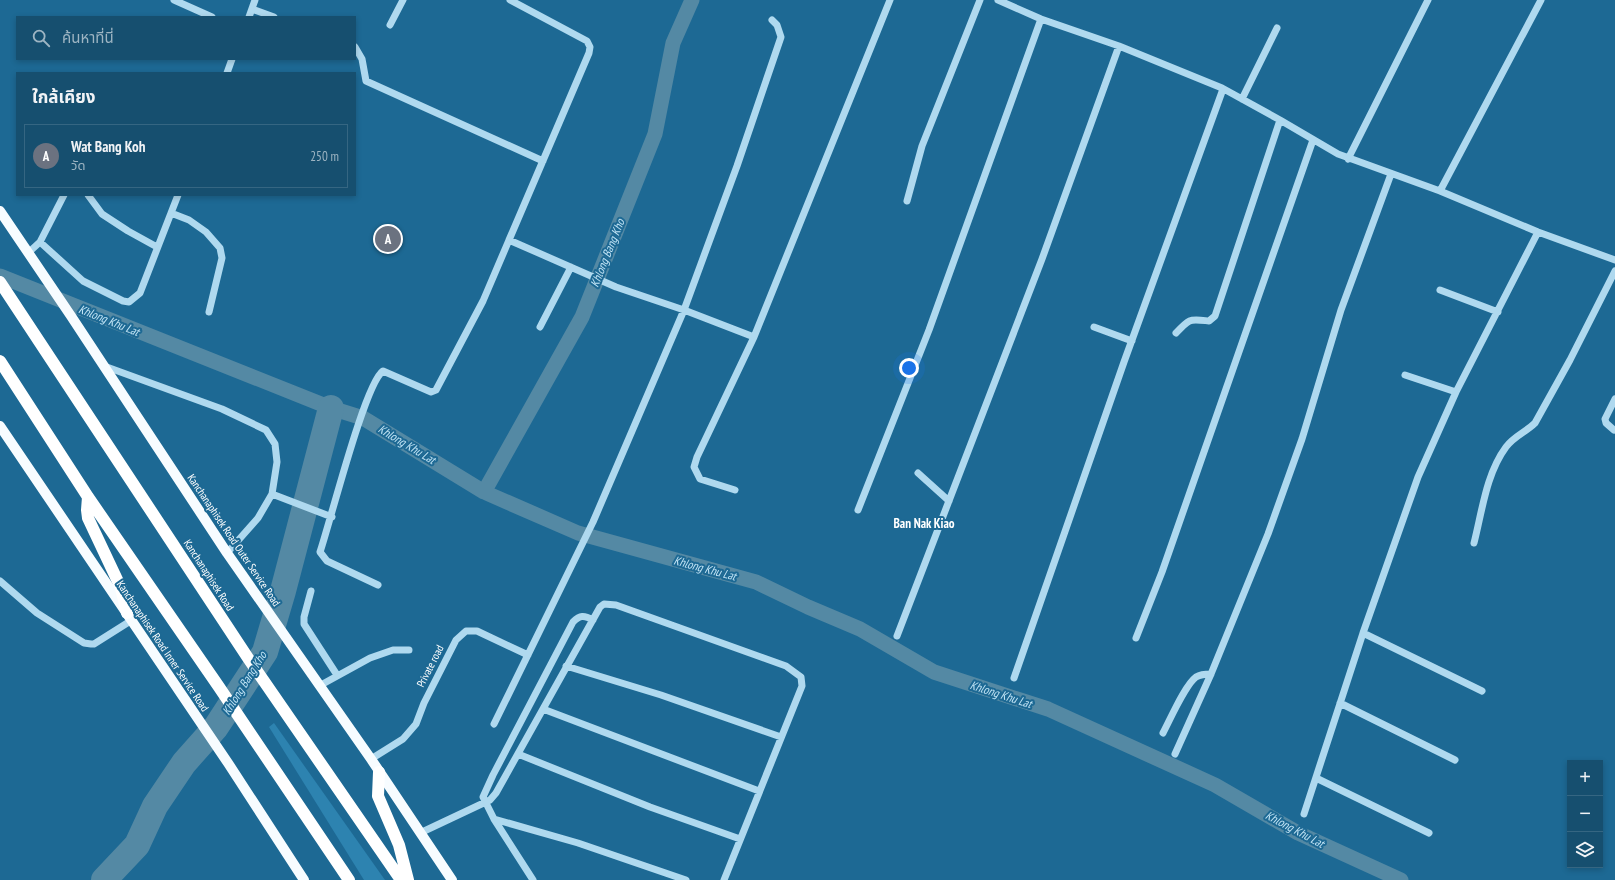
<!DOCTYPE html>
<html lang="th">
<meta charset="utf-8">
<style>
:root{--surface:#164f6f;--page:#235977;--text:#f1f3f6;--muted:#9eb5c3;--line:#356682;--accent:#95b2f1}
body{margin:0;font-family:"PT Sans Narrow","Noto Sans Thai",sans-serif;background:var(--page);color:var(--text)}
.controls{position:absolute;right:12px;bottom:12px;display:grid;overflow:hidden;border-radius:0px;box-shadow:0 2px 6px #0003}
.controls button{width:36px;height:36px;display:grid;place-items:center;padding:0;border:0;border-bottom:1px solid var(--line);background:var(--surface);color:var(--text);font:20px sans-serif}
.you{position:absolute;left:909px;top:368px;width:14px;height:14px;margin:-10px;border:3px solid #fff;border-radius:50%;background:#1a73e8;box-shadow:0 0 0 6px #1a73e833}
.badge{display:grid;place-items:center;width:26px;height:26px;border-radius:50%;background:var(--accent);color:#fff;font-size:13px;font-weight:700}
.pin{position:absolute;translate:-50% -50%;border:2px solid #fff;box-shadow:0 1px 4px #0006}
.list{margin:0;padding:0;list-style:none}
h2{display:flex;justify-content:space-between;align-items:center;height:52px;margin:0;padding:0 16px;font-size:17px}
h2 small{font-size:13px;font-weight:400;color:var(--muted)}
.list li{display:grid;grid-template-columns:26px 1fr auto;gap:12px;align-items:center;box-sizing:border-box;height:64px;margin:0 8px 8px;padding:0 8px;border:1px solid var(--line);border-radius:0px}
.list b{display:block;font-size:15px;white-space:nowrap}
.list p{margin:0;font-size:13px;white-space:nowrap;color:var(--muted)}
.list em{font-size:13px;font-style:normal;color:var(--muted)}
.icon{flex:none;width:22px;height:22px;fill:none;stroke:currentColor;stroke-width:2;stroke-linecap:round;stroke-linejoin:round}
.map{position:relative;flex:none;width:1615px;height:880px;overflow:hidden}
.search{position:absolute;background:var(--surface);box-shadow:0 2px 6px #0003;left:16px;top:16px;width:340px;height:44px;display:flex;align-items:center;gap:10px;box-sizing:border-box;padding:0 14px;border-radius:0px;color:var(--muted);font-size:15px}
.panel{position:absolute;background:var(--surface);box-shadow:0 2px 6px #0003;left:16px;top:72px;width:340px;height:124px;border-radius:0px}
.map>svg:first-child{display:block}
.green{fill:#2d83b0}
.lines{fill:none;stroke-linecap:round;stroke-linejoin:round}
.canal{stroke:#5489a4;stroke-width:15}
.river{stroke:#5489a4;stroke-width:26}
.minor{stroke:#afd9ef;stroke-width:7}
.major{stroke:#f7fcff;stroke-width:10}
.highway{stroke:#fff;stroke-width:12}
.labels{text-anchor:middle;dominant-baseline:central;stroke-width:4;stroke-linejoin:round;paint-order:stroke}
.street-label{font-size:11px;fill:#fff;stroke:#1d6994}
.water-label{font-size:12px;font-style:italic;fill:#c3e5f6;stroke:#1d6994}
.quarter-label{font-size:13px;font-weight:bold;fill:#fff;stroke:#1d6994}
</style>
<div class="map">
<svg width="1615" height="880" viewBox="0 0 1615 880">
<rect width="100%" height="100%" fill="#1d6994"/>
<!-- green -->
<path class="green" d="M274,723L385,880H364L269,727Z"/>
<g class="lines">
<!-- canal -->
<path class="canal" d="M0,276L331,408L363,418L484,492L578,533L756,582L808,607L860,629L934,672L1048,709L1215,785L1298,833L1401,880
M484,492L582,317L655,134L673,43L692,0"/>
<!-- river -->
<path class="river" d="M104,880L137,845L155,806L184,763L216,727L265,652L283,591L331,408"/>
<!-- minor -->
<path class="minor" d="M174,0L212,17
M510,0L587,41L590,47L589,53L509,240L616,287L684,310L754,337
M998,0L1041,19L1119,46L1222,88L1280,120L1338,154L1440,191L1538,232L1615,260
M252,9L274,17
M249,17L255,0
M390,25L403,0
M355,47L362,59L366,81L543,161
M227,73L232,59
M1242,99L1277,28
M1348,159L1428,0
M1440,191L1541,0
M88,195L102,214L128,231L157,247
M907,201L922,146L980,0
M171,213L189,220L206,232L220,248L222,258L209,312
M40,242L83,281L123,301L129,302L140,293L178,195
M28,253L40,242L64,195
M1440,290L1498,312
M540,327L571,267
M1094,327L1132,341
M1176,333C1190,318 1189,319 1209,321L1215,316L1280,120
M104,366L222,409L266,430L275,444L277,462L272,494L258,518L227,553
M1405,375L1456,392
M1614,430L1606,423L1605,419L1615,399
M918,473L949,501
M735,490L700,479L694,467L697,457L754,337L890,0
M272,494L332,517
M858,510L929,330L1041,19
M1474,543C1482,512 1486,474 1506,447C1514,436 1526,432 1535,423L1570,360L1615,271
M0,581L37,613L84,643L91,644H94L132,620
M378,585L327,561L320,552C330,523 365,383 383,371L431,392L436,390L483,301L509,240
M311,591L304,617V624L337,675
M1363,633L1482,691
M897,636L1042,259L1119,46
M1136,638L1162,572L1313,140
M566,666L661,695L781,737
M1014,678L1124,362L1223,89
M319,686L370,658L393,650H409
M1340,703L1455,760
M543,709L759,791
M494,724L593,522L684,310L737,166L781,37L777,25L772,20
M1163,733C1170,720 1185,685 1196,677C1201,674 1206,674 1211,674
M518,754L650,807L740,839
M1175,754L1211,674L1268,534L1302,439L1341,310L1391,174
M371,759L403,739L416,724L424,703L456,640L466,631H477L528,655
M1316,778L1429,833
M1304,814L1363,633L1418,477L1456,392L1538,232
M494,819L578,843L686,880
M420,833L490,800L496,793L600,607L604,604L616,605L786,666L801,677L802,686L724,880
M533,880L494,819L483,797L493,775L573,622C580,615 584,615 593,620"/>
<!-- major -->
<path class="major" d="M0,211L71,316L227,553L371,759L452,880
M0,426L228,763L304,880"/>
<!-- highway -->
<path class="highway" d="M0,282L248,658L401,880
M0,361L88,497L219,687L349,880
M88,497L87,510L88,518L121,588L127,613
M379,772L378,796L399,845L408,880"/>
</g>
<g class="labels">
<!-- street labels -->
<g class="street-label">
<text transform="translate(234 540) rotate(56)">Kanchanaphisek Road Outer Service Road</text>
<text transform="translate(209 575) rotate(57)">Kanchanaphisek Road</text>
<text transform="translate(163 646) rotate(56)">Kanchanaphisek Road Inner Service Road</text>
<text transform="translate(430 666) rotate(-63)">Private road</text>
</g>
<!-- water labels -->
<g class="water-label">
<text transform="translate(607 253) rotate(-68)">Khlong Bang Kho</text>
<text transform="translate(109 320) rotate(22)">Khlong Khu Lat</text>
<text transform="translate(407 444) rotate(31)">Khlong Khu Lat</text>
<text transform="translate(705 568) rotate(15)">Khlong Khu Lat</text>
<text transform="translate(244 683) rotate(-58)">Khlong Bang Kho</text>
<text transform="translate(1001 694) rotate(18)">Khlong Khu Lat</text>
<text transform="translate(1295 829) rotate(28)">Khlong Khu Lat</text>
</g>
<!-- quarter labels -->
<g class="quarter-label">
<text x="924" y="523">Ban Nak Kiao</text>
</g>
</g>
</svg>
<div class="controls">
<button>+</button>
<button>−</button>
<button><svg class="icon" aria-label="layers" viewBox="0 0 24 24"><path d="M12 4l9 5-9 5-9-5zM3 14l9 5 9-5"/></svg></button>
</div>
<div class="you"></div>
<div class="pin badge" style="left:388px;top:239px;background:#6b7280">A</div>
<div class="search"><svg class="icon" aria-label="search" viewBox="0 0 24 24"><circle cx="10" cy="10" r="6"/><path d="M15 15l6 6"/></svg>ค้นหาที่นี่</div>
<section class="panel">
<h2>ใกล้เคียง<small></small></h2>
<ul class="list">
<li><span class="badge" style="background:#6b7280">A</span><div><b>Wat Bang Koh</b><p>วัด</p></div><em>250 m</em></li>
</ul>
</section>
</div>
